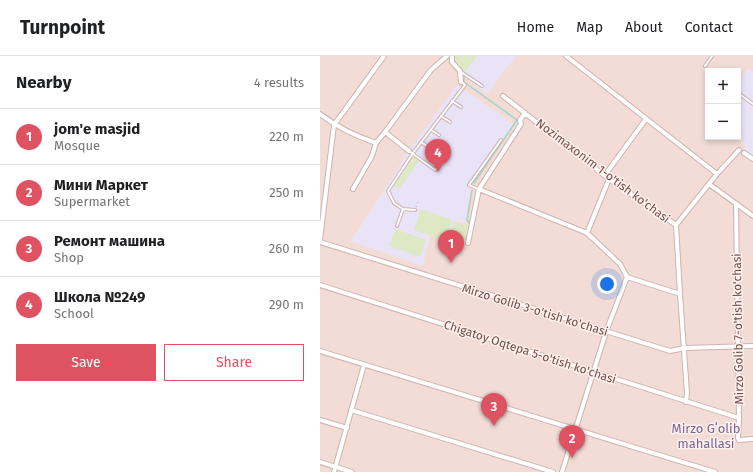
<!DOCTYPE html>
<meta charset="utf-8">
<style>
:root{--surface:#fff;--page:#f6f6f6;--text:#202124;--muted:#757577;--line:#e0e0e0;--accent:#df5261}
body{margin:0;font-family:"Fira Sans",sans-serif;background:var(--page);color:var(--text)}
.controls{position:absolute;right:12px;top:12px;display:grid;overflow:hidden;border-radius:0px;box-shadow:0 2px 6px #0003}
.controls button{width:36px;height:36px;display:grid;place-items:center;padding:0;border:0;border-bottom:1px solid var(--line);background:var(--surface);color:var(--text);font:20px sans-serif}
.you{position:absolute;left:287px;top:228px;width:14px;height:14px;margin:-10px;border:3px solid #fff;border-radius:50%;background:#1a73e8;box-shadow:0 0 0 6px #1a73e833}
.badge{display:grid;place-items:center;width:26px;height:26px;border-radius:50%;background:var(--accent);color:#fff;font-size:13px;font-weight:700}
.pin{position:absolute;translate:-50% -33px;filter:drop-shadow(0 1px 2px #0008)}
.pin::after{content:'';position:absolute;top:21px;width:14px;height:12px;background:inherit;clip-path:polygon(0 0,100% 0,50% 100%)}
.list{margin:0;padding:0;list-style:none}
h2{display:flex;justify-content:space-between;align-items:center;height:52px;margin:0;padding:0 16px;font-size:17px}
h2 small{font-size:13px;font-weight:400;color:var(--muted)}
.list li{display:grid;grid-template-columns:26px 1fr auto;gap:12px;align-items:center;box-sizing:border-box;height:56px;padding:0 16px;border-top:1px solid var(--line)}
.list b{display:block;font-size:15px;white-space:nowrap}
.list p{margin:0;font-size:13px;white-space:nowrap;color:var(--muted)}
.list em{font-size:13px;font-style:normal;color:var(--muted)}
.actions{display:flex;gap:8px;padding:12px 16px}
.actions a{flex:1;padding:9px 0;border:1px solid var(--accent);border-radius:0px;text-align:center;font-size:14px;color:var(--accent)}
.actions .main{background:var(--accent);color:#fff}
.map{position:relative;flex:none;width:433px;height:416px;overflow:hidden}
header{display:flex;align-items:center;gap:24px;box-sizing:border-box;height:56px;padding:0 20px;background:var(--surface);border-bottom:1px solid var(--line)}
header strong{font-size:19px}
nav{display:flex;gap:22px;margin-inline-start:auto;font-size:14px}
main{display:flex}
aside{flex:1;background:var(--surface)}
.map>svg:first-child{display:block}
.residential{fill:#f2dcd5;fill-rule:evenodd}
.education{fill:#e9e3f8}
.green{fill:#dfe8c5}
.lines{fill:none;stroke-linecap:round;stroke-linejoin:round}
.stream{stroke:#a2d5cc;stroke-width:1.5}
.lane-casing{stroke:#ceb3b0;stroke-width:4}
.street-casing{stroke:#ceb3b0;stroke-width:6}
.path{stroke:#d4a5a2;stroke-width:1;stroke-dasharray:1 3;stroke-linecap:butt}
.lane{stroke:#fff;stroke-width:2}
.street{stroke:#fff;stroke-width:4}
.labels{text-anchor:middle;dominant-baseline:central;stroke-width:3;stroke-linejoin:round;paint-order:stroke}
.street-label{font-size:12px;fill:#734d4c;stroke:#fef1ec}
.neighbourhood-label{font-size:13px;fill:#776896;stroke:#fef1ec}
</style>
<header>
<strong>Turnpoint</strong>
<nav><a>Home</a><a>Map</a><a>About</a><a>Contact</a></nav>
</header>
<main>
<aside>
<h2>Nearby<small>4 results</small></h2>
<ul class="list">
<li><span class="badge">1</span><div><b>jom'e masjid</b><p>Mosque</p></div><em>220 m</em></li>
<li><span class="badge">2</span><div><b>Мини Маркет</b><p>Supermarket</p></div><em>250 m</em></li>
<li><span class="badge">3</span><div><b>Ремонт машина</b><p>Shop</p></div><em>260 m</em></li>
<li><span class="badge">4</span><div><b>Школа №249</b><p>School</p></div><em>290 m</em></li>
</ul>
<div class="actions"><a class="main">Save</a><a>Share</a></div>
</aside>
<div class="map">
<svg width="433" height="416" viewBox="0 0 433 416">
<rect width="100%" height="100%" fill="#fbece6"/>
<!-- residential -->
<path class="residential" d="M0,0H433V416H0ZM388,15H418V81H388Z"/>
<!-- education -->
<path class="education" d="M157,0H196L167,38L143,19Z
M427,12L433,15V100L423,94L426,90L422,87L425,83L418,77V25Z
M137,29L194,68L151,130L145,167L134,165L127,185L110,180L103,210L31,185L89,95Z"/>
<!-- green -->
<path class="green" d="M134,0H157L145,16L138,10Z
M93,100L99,105L79,133L74,130Z
M101,153L133,164L126,185L94,174Z
M135,166L150,170L144,191L127,186Z
M76,173L106,184L100,201L69,190Z"/>
<g class="lines">
<!-- stream -->
<path class="stream" d="M144,21V26L197,64L154,127
M150,168L147,164L152,134"/>
<defs>
<path id="lane" d="M385,10L392,0
M141,16L162,30
M418,37L433,48
M132,45L141,51
M121,60L130,66
M111,74L119,79
M89,95L115,114L124,102L101,86
M158,133L149,129L181,84
M83,153L95,154
M77,170L83,153L74,147L68,135L93,97L145,29L142,26"/>
<path id="street" d="M132,0V6L140,15L141,26
M246,0L397,118
M183,40L289,123L356,169
M0,58C17,71 35,80 56,87
M65,76L89,95
M56,87L65,76L111,14L127,0
M424,97L433,103
M285,119L326,63
M389,128L433,160
M33,133L52,100L56,87
M159,133L267,177L300,208L307,221L360,238
M416,148L419,362L418,382L419,384L433,383
M356,169L360,238L367,337L366,346
M356,169L397,118L419,94
M267,177L289,123
M0,184L14,69L64,0
M0,186L350,295L365,292L433,290
M148,187L159,133L201,68L200,64L205,57
M0,229L419,362
M0,295L395,416
M31,354L233,416
M0,364L27,372
M0,406L32,416
M14,416L44,309
M242,416L286,276L307,221"/>
</defs>
<!-- lane casing -->
<use href="#lane" class="lane-casing"/>
<!-- street casing -->
<use href="#street" class="street-casing"/>
<!-- path -->
<path class="path" d="M96,151L98,145"/>
<!-- lane -->
<use href="#lane" class="lane"/>
<!-- street -->
<use href="#street" class="street"/>
</g>
<g class="labels">
<!-- street labels -->
<g class="street-label">
<text transform="translate(283 115) rotate(37)">Nozimaxonim 1-o'tish ko'chasi</text>
<text transform="translate(215 254) rotate(17)">Mirzo Golib 3-o'tish ko'chasi</text>
<text transform="translate(418 273) rotate(-91)">Mirzo Golib 7-o'tish ko'chasi</text>
<text transform="translate(210 296) rotate(18)">Chigatoy Oqtepa 5-o'tish ko'chasi</text>
</g>
<!-- neighbourhood labels -->
<g class="neighbourhood-label">
<text x="386" y="372">Mirzo Gʻolib<tspan x="386" dy="15">mahallasi</tspan></text>
</g>
</g>
</svg>
<div class="controls">
<button>+</button>
<button>−</button>
</div>
<div class="you"></div>
<div class="pin badge" style="left:131px;top:207px">1</div>
<div class="pin badge" style="left:252px;top:402px">2</div>
<div class="pin badge" style="left:174px;top:370px">3</div>
<div class="pin badge" style="left:118px;top:116px">4</div>
</div>
</main>
